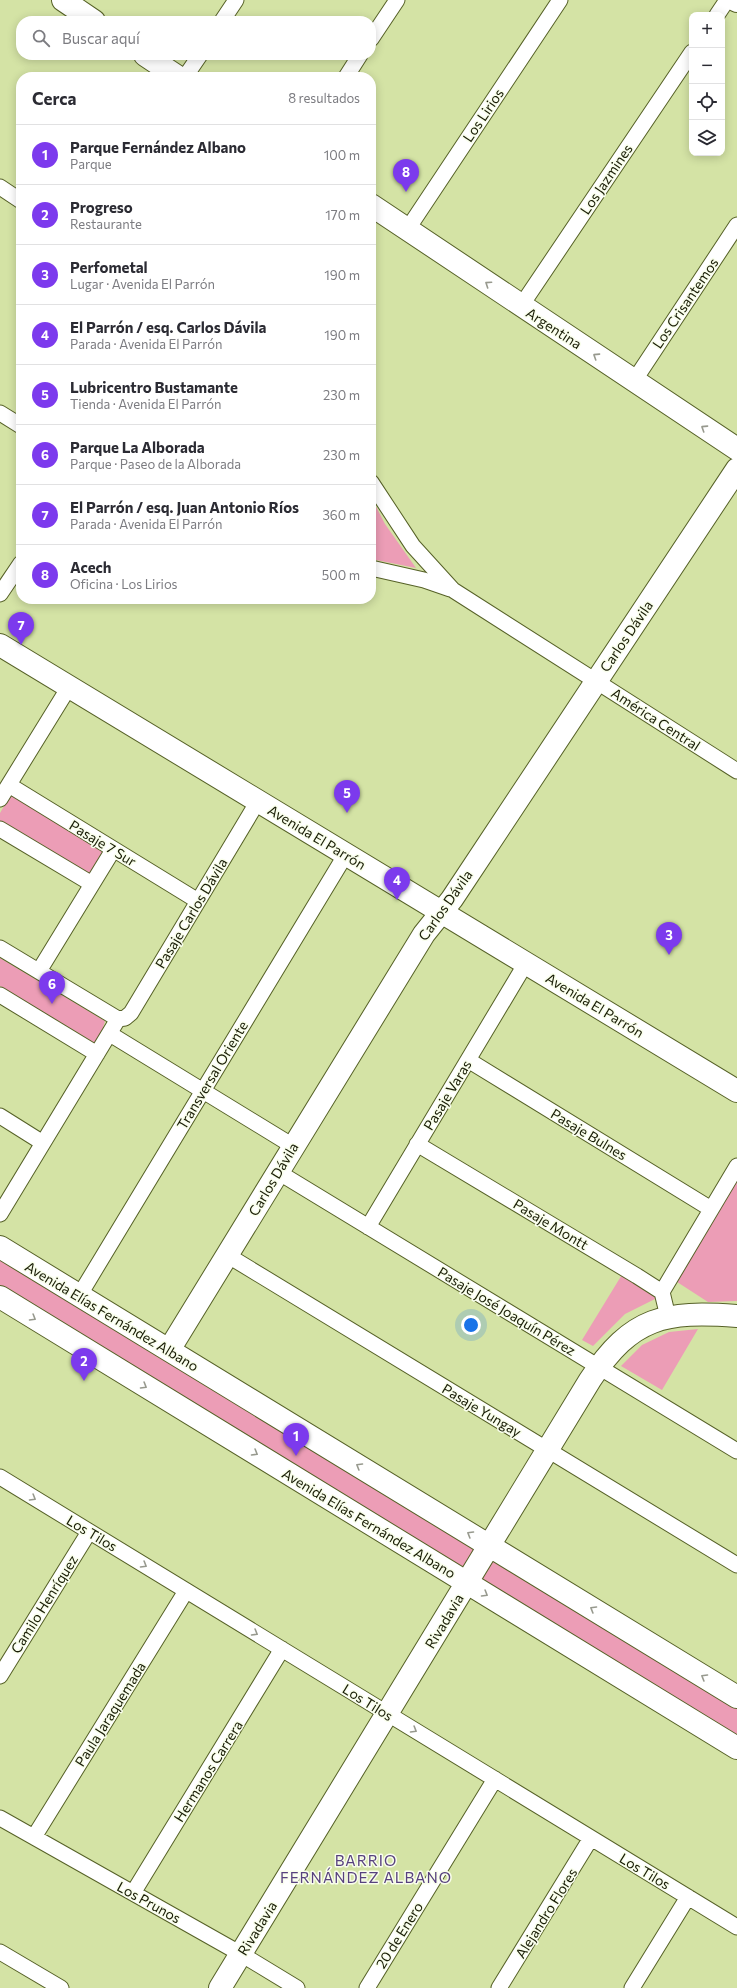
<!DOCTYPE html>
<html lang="es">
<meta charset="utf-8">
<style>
:root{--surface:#fff;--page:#f7f7f7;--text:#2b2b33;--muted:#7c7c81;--line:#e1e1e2;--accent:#7c3aed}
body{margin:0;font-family:Commissioner,sans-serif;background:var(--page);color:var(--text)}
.controls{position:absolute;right:12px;top:12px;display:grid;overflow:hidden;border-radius:8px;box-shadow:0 2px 10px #0003}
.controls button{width:36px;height:36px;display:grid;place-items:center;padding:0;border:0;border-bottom:1px solid var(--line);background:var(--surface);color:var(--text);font:20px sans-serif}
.you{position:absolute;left:471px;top:1325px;width:14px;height:14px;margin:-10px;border:3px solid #fff;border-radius:50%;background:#1a73e8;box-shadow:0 0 0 6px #1a73e833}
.badge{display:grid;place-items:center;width:26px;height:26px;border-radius:50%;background:var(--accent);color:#fff;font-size:13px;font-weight:700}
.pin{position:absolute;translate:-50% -33px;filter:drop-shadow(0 1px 2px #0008)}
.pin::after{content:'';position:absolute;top:21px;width:14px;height:12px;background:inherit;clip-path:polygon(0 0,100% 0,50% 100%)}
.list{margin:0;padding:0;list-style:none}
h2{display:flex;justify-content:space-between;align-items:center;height:52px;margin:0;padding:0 16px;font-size:17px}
h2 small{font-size:13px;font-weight:400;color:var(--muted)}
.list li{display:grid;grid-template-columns:26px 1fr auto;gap:12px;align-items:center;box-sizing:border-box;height:60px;padding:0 16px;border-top:1px solid var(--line)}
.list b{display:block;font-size:15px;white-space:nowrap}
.list p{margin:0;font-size:13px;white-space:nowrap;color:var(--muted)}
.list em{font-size:13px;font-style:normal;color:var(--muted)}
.icon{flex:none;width:22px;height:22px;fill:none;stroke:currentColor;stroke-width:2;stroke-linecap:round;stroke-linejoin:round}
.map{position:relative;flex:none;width:737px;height:1988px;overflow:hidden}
.search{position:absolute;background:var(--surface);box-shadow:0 2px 10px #0003;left:16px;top:16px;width:360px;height:44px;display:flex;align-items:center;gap:10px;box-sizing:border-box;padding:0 14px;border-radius:16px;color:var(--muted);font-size:15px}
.panel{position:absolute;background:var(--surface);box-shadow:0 2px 10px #0003;left:16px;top:72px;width:360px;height:532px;border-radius:16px}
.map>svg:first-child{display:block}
.green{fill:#ec9db6}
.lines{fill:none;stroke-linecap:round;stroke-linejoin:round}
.street-casing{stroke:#566127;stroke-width:17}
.secondary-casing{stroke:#566127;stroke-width:24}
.street{stroke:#fff;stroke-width:15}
.secondary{stroke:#fff;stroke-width:22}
.oneway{stroke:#97998e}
.labels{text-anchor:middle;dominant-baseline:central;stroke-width:3;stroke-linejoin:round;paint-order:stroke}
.street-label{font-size:14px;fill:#181c05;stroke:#f9feec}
.neighbourhood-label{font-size:15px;letter-spacing:1px;fill:#57417e;stroke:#f9feec}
</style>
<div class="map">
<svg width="737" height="1988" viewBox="0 0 737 1988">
<rect width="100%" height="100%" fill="#d4e3a5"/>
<!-- green -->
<path class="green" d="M371,497L385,524L416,568L371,559Z
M11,794L105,850L88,878L0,825V813Z
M0,958L105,1021L98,1045L0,986Z
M737,1175V1301L708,1302L674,1280Z
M0,1260L737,1709V1741L0,1290Z
M623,1273L661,1296L625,1314L593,1346L582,1340Z
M698,1329L662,1390L621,1366L642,1345L669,1332Z"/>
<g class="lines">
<defs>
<path id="street" d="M717,15L727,0
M222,21L236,0
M371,39L397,0
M185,77L200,55
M346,77L360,55
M0,187L21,201
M407,230L560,0
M521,306L692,52
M634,381L737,225
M0,413L21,426
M371,482L413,546L453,590L737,771
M371,568L424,580L450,589
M0,594L21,563
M9,785L198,901
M0,799L69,687
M0,829L92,884
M0,948L118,1019
M39,971L113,850
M0,995L97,1054
M118,1019L125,1018L131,1013L258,801
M110,1034L293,1146
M468,1060L711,1209
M0,1116L43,1143
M417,1144L637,1276L662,1292L668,1317
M278,1172L737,1451
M0,1214L118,1019
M368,1227L526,963
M227,1255L737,1565
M662,1292L737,1166
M79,1296L346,854
M0,1477L737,1927
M0,1676L89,1532
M0,1818L241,1954L297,1988
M34,1837L186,1591
M133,1893L282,1649
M0,1952L61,1988
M367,1988L495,1779
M499,1988L591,1838
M632,1988L688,1897"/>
<path id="secondary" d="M63,0L94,21
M735,0L737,1
M145,55L178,77
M371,205L737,449
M0,645L737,1091
M0,1247L737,1697
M0,1297L737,1748
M169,1350L424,934L452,899L737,469
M220,1988L590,1380C632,1316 665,1311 737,1316"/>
</defs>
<!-- street casing -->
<use href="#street" class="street-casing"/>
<!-- secondary casing -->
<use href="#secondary" class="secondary-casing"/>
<!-- street -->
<use href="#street" class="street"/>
<!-- secondary -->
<use href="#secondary" class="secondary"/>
</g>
<!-- one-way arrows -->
<defs><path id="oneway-chevron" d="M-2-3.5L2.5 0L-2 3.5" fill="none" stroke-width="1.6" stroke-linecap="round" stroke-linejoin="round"/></defs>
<g class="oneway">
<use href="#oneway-chevron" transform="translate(488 284) rotate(-146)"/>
<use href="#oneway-chevron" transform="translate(596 356) rotate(-147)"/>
<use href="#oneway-chevron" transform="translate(704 428) rotate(-147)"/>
<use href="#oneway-chevron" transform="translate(33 1318) rotate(31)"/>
<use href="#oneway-chevron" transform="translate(144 1386) rotate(31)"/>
<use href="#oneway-chevron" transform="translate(255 1453) rotate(31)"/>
<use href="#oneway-chevron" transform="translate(359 1466) rotate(-149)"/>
<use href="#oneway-chevron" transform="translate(33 1498) rotate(31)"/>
<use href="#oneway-chevron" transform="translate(470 1534) rotate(-149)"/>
<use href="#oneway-chevron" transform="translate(144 1565) rotate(31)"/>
<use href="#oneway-chevron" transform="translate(485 1594) rotate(31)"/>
<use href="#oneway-chevron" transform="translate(593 1609) rotate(-149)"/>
<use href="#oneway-chevron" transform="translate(255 1633) rotate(31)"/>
<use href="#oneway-chevron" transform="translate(704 1677) rotate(-149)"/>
<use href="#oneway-chevron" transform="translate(414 1730) rotate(31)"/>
</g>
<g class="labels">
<!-- street labels -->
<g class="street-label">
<text transform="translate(483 115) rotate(-56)">Los Lirios</text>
<text transform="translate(606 179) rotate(-56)">Los Jazmines</text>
<text transform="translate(685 303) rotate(-56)">Los Crisantemos</text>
<text transform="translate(554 328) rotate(33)">Argentina</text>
<text transform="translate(626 636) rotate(-56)">Carlos Dávila</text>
<text transform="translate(656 719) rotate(33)">América Central</text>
<text transform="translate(317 837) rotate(31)">Avenida El Parrón</text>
<text transform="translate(103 843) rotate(31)">Pasaje 7 Sur</text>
<text transform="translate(445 905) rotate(-55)">Carlos Dávila</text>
<text transform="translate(191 913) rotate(-59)">Pasaje Carlos Dávila</text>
<text transform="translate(595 1005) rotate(31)">Avenida El Parrón</text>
<text transform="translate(212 1075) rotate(-59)">Transversal Oriente</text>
<text transform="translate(447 1095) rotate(-59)">Pasaje Varas</text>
<text transform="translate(589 1134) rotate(31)">Pasaje Bulnes</text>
<text transform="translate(273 1179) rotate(-59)">Carlos Dávila</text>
<text transform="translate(551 1224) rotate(31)">Pasaje Montt</text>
<text transform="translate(507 1311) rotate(31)">Pasaje José Joaquín Pérez</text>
<text transform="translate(112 1316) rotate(31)">Avenida Elías Fernández Albano</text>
<text transform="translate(482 1410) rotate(31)">Pasaje Yungay</text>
<text transform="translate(369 1523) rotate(31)">Avenida Elías Fernández Albano</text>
<text transform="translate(92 1533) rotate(31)">Los Tilos</text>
<text transform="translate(44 1604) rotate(-58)">Camilo Henríquez</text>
<text transform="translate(444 1621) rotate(-59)">Rivadavia</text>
<text transform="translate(368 1702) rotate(32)">Los Tilos</text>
<text transform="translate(110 1714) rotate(-58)">Paula Jaraquemada</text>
<text transform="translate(208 1771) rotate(-58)">Hermanos Carrera</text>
<text transform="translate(645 1871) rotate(31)">Los Tilos</text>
<text transform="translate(149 1902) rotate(29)">Los Prunos</text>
<text transform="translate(546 1913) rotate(-58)">Alejandro Flores</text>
<text transform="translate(257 1928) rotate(-58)">Rivadavia</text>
<text transform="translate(399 1935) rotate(-58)">20 de Enero</text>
</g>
<!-- neighbourhood labels -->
<g class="neighbourhood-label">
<text x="366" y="1860">BARRIO<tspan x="366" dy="17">FERNÁNDEZ ALBANO</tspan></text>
</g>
</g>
</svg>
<div class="controls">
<button>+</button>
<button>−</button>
<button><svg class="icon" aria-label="locate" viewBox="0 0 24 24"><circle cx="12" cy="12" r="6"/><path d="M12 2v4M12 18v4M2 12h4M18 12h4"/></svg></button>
<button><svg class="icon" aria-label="layers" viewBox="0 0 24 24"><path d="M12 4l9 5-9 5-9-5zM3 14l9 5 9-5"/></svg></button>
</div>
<div class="you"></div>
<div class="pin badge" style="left:296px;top:1456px">1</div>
<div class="pin badge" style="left:84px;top:1381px">2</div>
<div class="pin badge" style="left:669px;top:955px">3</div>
<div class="pin badge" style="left:397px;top:900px">4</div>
<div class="pin badge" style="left:347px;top:813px">5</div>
<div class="pin badge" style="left:52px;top:1004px">6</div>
<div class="pin badge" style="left:21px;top:645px">7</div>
<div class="pin badge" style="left:406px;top:192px">8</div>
<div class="search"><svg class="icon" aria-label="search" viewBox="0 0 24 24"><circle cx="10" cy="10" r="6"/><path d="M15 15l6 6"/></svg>Buscar aquí</div>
<section class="panel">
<h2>Cerca<small>8 resultados</small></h2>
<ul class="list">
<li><span class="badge">1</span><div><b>Parque Fernández Albano</b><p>Parque</p></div><em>100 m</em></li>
<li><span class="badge">2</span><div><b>Progreso</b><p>Restaurante</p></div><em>170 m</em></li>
<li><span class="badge">3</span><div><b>Perfometal</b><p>Lugar · Avenida El Parrón</p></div><em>190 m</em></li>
<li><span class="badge">4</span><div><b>El Parrón / esq. Carlos Dávila</b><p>Parada · Avenida El Parrón</p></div><em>190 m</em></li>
<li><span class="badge">5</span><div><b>Lubricentro Bustamante</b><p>Tienda · Avenida El Parrón</p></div><em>230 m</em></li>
<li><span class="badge">6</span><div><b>Parque La Alborada</b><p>Parque · Paseo de la Alborada</p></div><em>230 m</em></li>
<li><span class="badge">7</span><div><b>El Parrón / esq. Juan Antonio Ríos</b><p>Parada · Avenida El Parrón</p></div><em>360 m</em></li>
<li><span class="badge">8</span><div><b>Acech</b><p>Oficina · Los Lirios</p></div><em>500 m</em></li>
</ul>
</section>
</div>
